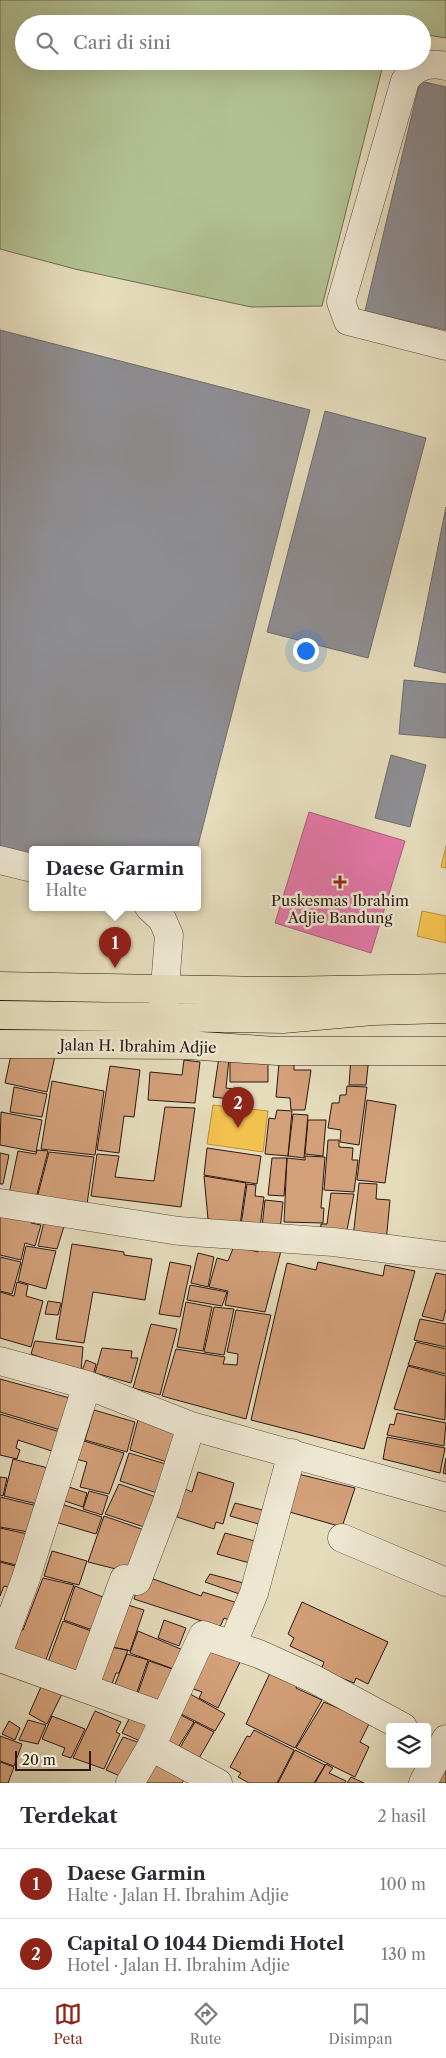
<!DOCTYPE html>
<html lang="id">
<meta charset="utf-8">
<style>
:root{--surface:#fff;--page:#f2f2f3;--text:#2b2b33;--muted:#7c7c81;--line:#e1e1e2;--accent:#8f2418}
body{margin:0;font-family:"Libre Caslon Text",serif;background:var(--page);color:var(--text)}
.controls{position:absolute;right:15px;bottom:15px;display:grid;overflow:hidden;border-radius:5px;box-shadow:0 5px 20px #0002}
.controls button{width:45px;height:45px;display:grid;place-items:center;padding:0;border:0;border-bottom:1px solid var(--line);background:var(--surface);color:var(--text);font:25px sans-serif}
.scale{position:absolute;left:15px;bottom:12px;width:76px;box-sizing:border-box;padding-left:5px;border:2px solid #2a1913;border-top:0;font-size:14px;line-height:18px;white-space:nowrap;color:#2a1913;-webkit-text-stroke:4px #eee8d3;paint-order:stroke}
.you{position:absolute;left:305px;top:650px;width:18px;height:18px;margin:-12px;border:4px solid #fff;border-radius:50%;background:#1a73e8;box-shadow:0 0 0 8px #1a73e833}
.badge{display:grid;place-items:center;width:32px;height:32px;border-radius:50%;background:var(--accent);color:#fff;font-size:16px;font-weight:700}
.pin{position:absolute;translate:-50% -41px;filter:drop-shadow(0 1px 2px #0008)}
.pin::after{content:'';position:absolute;top:26px;width:18px;height:15px;background:inherit;clip-path:polygon(0 0,100% 0,50% 100%)}
.popup{position:absolute;left:29px;top:846px;width:172px;height:65px;box-sizing:border-box;display:grid;place-content:center;border-radius:5px;background:var(--surface);filter:drop-shadow(0 1px 4px #0005);font-size:16px;white-space:nowrap;color:var(--muted)}
.popup b{font-size:19px;color:var(--text)}
.popup::after{content:'';position:absolute;left:50%;top:100%;margin-left:-10px;border:10px solid transparent;border-top-color:var(--surface)}
.list{margin:0;padding:0;list-style:none}
h2{display:flex;justify-content:space-between;align-items:center;height:65px;margin:0;padding:0 20px;font-size:21px}
h2 small{font-size:16px;font-weight:400;color:var(--muted)}
.list li{display:grid;grid-template-columns:32px 1fr auto;gap:15px;align-items:center;box-sizing:border-box;height:70px;padding:0 20px;border-top:1px solid var(--line)}
.list b{display:block;font-size:19px;white-space:nowrap}
.list p{margin:0;font-size:16px;white-space:nowrap;color:var(--muted)}
.list em{font-size:16px;font-style:normal;color:var(--muted)}
.icon{flex:none;width:28px;height:28px;fill:none;stroke:currentColor;stroke-width:2;stroke-linecap:round;stroke-linejoin:round}
.map{position:relative;flex:none;width:446px;height:1783px;overflow:hidden}
.search{position:absolute;background:var(--surface);box-shadow:0 5px 20px #0002;left:15px;right:15px;top:15px;height:55px;display:flex;align-items:center;gap:12px;box-sizing:border-box;padding:0 18px;border-radius:28px;color:var(--muted);font-size:19px}
.sheet{height:205px;background:var(--surface)}
nav{display:flex;justify-content:space-around;align-items:center;box-sizing:border-box;height:70px;border-top:1px solid var(--line);background:var(--surface);font-size:14px;color:var(--muted)}
nav a{display:grid;justify-items:center;gap:2px}
nav .on{color:var(--accent)}
.map>svg:first-child{display:block}
.green{fill:#b2c193;stroke:#6e6d53}
.homes{fill:#f2c14e;stroke:#b68f3c}
.health{fill:#e377a8;stroke:#ac5b7b}
.industry{fill:#8d8d92;stroke:#6f6a6c}
.building{fill:#d3a079;stroke:#2a1913}
.lines{fill:none;stroke-linecap:round;stroke-linejoin:round}
.minor-casing{stroke:#594a3d;stroke-width:29}
.major-casing{stroke:#2a1913;stroke-width:29}
.minor{stroke:#eee8d3;stroke-width:28}
.major{stroke:#e5dcbc;stroke-width:28}
.poi-dot{fill:#8f2418;stroke:#eee8d3;stroke-width:2}
.labels{text-anchor:middle;dominant-baseline:central;stroke-width:5;stroke-linejoin:round;paint-order:stroke}
.poi-label{font-size:15px;fill:#2a1913;stroke:#eee8d3}
.street-label{font-size:15px;fill:#2a1913;stroke:#eee8d3}
</style>
<div class="map">
<svg width="446" height="1783" viewBox="0 0 446 1783">
<rect width="100%" height="100%" fill="#e5dcbc"/>
<filter id="stains"><feTurbulence type="fractalNoise" baseFrequency=".004" numOctaves="4"/><feColorMatrix values="0 0 0 0 .2 0 0 0 0 .09 0 0 0 0 .02 0 0 0 .5 -.17"/></filter>
<radialGradient id="worn" r=".72"><stop offset=".6" stop-color="#630" stop-opacity="0"/><stop offset="1" stop-color="#630" stop-opacity=".3"/></radialGradient>
<!-- green -->
<path class="green" d="M0,0H446V38L422,34V24H24V61H384L322,306L251,307L75,269L0,249Z"/>
<!-- homes -->
<path class="homes" d="M446,846V868L441,867Z
M422,911L446,916V943L417,936Z
M229,1101L242,1103V1108L268,1111L263,1152L207,1144L213,1105L229,1107Z"/>
<!-- health -->
<path class="health" d="M309,812L405,841L371,953L275,923Z"/>
<!-- industry -->
<path class="industry" d="M420,81L446,87V330L365,311Z
M0,330L310,410L197,849H32V856L0,848Z
M325,411L426,438L368,658L267,632Z
M446,507V673L414,666Z
M404,680L446,684V738L399,734Z
M391,755L426,765L410,827L375,818Z"/>
<!-- building -->
<path class="building" d="M11,1055L55,1056L47,1092L5,1083Z
M219,1057L229,1059L226,1088L240,1090L238,1100L213,1097Z
M351,1057H369L366,1085H349Z
M230,1059L268,1060V1082H230Z
M184,1060L200,1062L195,1103L148,1100L150,1072L182,1075Z
M279,1063H294V1070H311L305,1110H291L290,1098L276,1097Z
M110,1066L140,1070L134,1117L124,1116L119,1153L97,1150Z
M52,1081L104,1091L95,1155L41,1149Z
M347,1086L367,1087L359,1145L340,1142L341,1130L328,1128L332,1103H339L340,1095H346Z
M14,1087L47,1094L42,1117L10,1112Z
M367,1100L396,1105L385,1183L357,1180Z
M165,1107L195,1108L181,1207L91,1196L97,1154L119,1156L115,1177L154,1181Z
M277,1110L292,1111L288,1156L265,1154L269,1118L275,1119Z
M1,1112L42,1120L36,1152L0,1145Z
M293,1114L308,1115L304,1158L288,1156Z
M308,1120H326L323,1156L305,1154Z
M328,1140H339V1147L353,1148L352,1160H358L354,1192L324,1190Z
M207,1148L261,1156L257,1184L204,1175Z
M37,1150L48,1151L36,1198L9,1194L18,1151L36,1154Z
M49,1152L94,1157L87,1204L37,1198Z
M0,1153L9,1155L3,1184H0Z
M305,1156L325,1157L321,1208H324L323,1223L284,1222L287,1158L305,1160Z
M272,1158H287L284,1196L268,1195Z
M204,1176L246,1183L240,1225L208,1219Z
M359,1183L377,1184L376,1199L390,1200L386,1242L353,1238Z
M247,1184L256,1185L255,1196L264,1197L260,1227L241,1225Z
M331,1193L354,1194L346,1235L320,1234L321,1224H327Z
M265,1200L283,1202L280,1230L262,1227Z
M0,1210L32,1217L31,1223L41,1225L35,1246L25,1243L21,1260L0,1255Z
M45,1218L66,1220L57,1249L38,1246Z
M260,1242L282,1247L265,1312L225,1305L228,1291L209,1287L217,1258L228,1261L234,1246L258,1252Z
M72,1244L124,1252V1255L152,1259L145,1300L93,1292L84,1343L56,1339Z
M26,1246L56,1251L46,1289L18,1281Z
M198,1253L214,1257L208,1287L191,1283Z
M0,1257L21,1262L12,1294L0,1291Z
M170,1262L191,1266L180,1317L159,1314Z
M318,1262L383,1276L385,1265L415,1271L364,1449L251,1420L287,1263L316,1270Z
M436,1273L446,1275V1309L443,1321L422,1316Z
M17,1282L28,1285L26,1296L43,1301L31,1347L0,1338V1292L14,1296Z
M190,1285L227,1292L222,1306L187,1300Z
M48,1301L61,1303L58,1315L45,1314Z
M186,1302L212,1307L203,1351L177,1347Z
M214,1307L234,1309L224,1355L204,1352Z
M236,1310L271,1315L246,1419L162,1396L176,1349L225,1357L223,1364L237,1365L238,1354L227,1352Z
M420,1319L446,1324V1347L414,1340Z
M151,1324L177,1329L160,1395L133,1388Z
M35,1341L83,1347L81,1371L31,1354Z
M416,1342L446,1349V1374L408,1365Z
M102,1348L132,1351L131,1358H138L131,1383L95,1373Z
M86,1360L96,1364L93,1376L82,1371Z
M408,1366L446,1376L445,1420L394,1409Z
M0,1379L77,1400L67,1432L0,1412Z
M94,1410L135,1422L127,1452L85,1440Z
M140,1412L186,1429L173,1464L130,1450Z
M397,1413L446,1423L444,1446L387,1435L390,1424L394,1425Z
M0,1414L67,1434L61,1454L18,1440L16,1448L20,1450L17,1459L0,1455Z
M88,1425L84,1441L124,1453L109,1494L80,1487L87,1462L72,1458Z
M387,1437L445,1448L440,1473L383,1459Z
M129,1453L169,1465L163,1495L120,1481Z
M446,1458V1474L443,1473Z
M13,1459L48,1468L37,1504L4,1496Z
M198,1472L234,1483L223,1524L216,1522L214,1529L177,1517L185,1489L192,1492Z
M298,1474L355,1488L342,1527L286,1511Z
M0,1477L7,1478L3,1496L0,1495Z
M119,1484L159,1498L147,1528L105,1514Z
M63,1485L87,1493L83,1507L59,1499Z
M89,1491L108,1496L102,1515L83,1509Z
M0,1497L46,1508L34,1533L0,1527Z
M58,1503L102,1517L96,1534L52,1521Z
M235,1503L270,1512L266,1526L230,1516Z
M104,1516L153,1533L132,1573L88,1562Z
M0,1528L37,1536L28,1568L0,1561Z
M225,1533L262,1543L257,1565L217,1554Z
M52,1551L87,1561L79,1585L44,1576Z
M0,1562L19,1567L12,1588L4,1586L0,1596Z
M210,1574L251,1585L248,1597L205,1582Z
M142,1575L201,1596L203,1592L247,1606L240,1624L224,1618L220,1627L134,1599Z
M43,1578L74,1585L42,1670L10,1657L18,1629L23,1630Z
M75,1586L113,1601L101,1633L64,1620Z
M118,1602L144,1610L130,1651L104,1645Z
M302,1602L388,1642L368,1684L356,1678L354,1683L321,1670L324,1662L290,1646L294,1638L288,1634Z
M164,1620L186,1628L179,1646L158,1638Z
M63,1621L100,1634L87,1675L48,1662Z
M138,1631L183,1650L179,1671L130,1653Z
M104,1646L128,1650L119,1673H116L109,1692L89,1685Z
M211,1646L242,1658L218,1708L199,1698L202,1692L188,1687Z
M127,1654L148,1660L134,1701L111,1694Z
M149,1661L181,1672L158,1710L135,1702Z
M271,1671L298,1683L296,1688L322,1700L295,1748L246,1724Z
M44,1680L63,1692L47,1724L29,1714Z
M185,1691L225,1714L215,1731L175,1711Z
M324,1702L370,1722L360,1742L369,1747L355,1777L296,1748Z
M95,1711L121,1722L116,1732L120,1734L104,1769L73,1758Z
M175,1712L194,1722L177,1749L162,1738Z
M132,1713L154,1727L147,1744L122,1733Z
M52,1716L85,1729L71,1758L62,1755L65,1748L42,1739Z
M28,1720L46,1725L38,1744L19,1740Z
M9,1721L20,1728L15,1740L2,1734Z
M195,1722L214,1732L198,1760L178,1751Z
M254,1730L294,1750L277,1783H249L238,1777L241,1773L230,1767L247,1736L250,1737Z
M0,1736L22,1744L14,1766L0,1761Z
M123,1737L143,1744L127,1779L106,1770Z
M295,1750L325,1765L314,1783H278Z
M0,1762L14,1767L8,1783H0Z
M326,1764L333,1768L329,1773L346,1781L345,1783H315Z
M156,1765L184,1780L182,1783H141Z
M441,1767L446,1769V1783H430Z
M351,1777L364,1783H347Z"/>
<g class="lines">
<defs>
<path id="minor" d="M446,66C429,62 414,66 405,81L341,302L348,321L446,346
M0,860L32,868
M149,907L162,919L169,935L163,1013
M0,1203L179,1231L333,1242L446,1256
M0,1361L87,1385L191,1426L446,1497
M342,1538L446,1582
M232,1645L254,1593L292,1453
M0,1648L26,1578L87,1385
M0,1658L165,1717
M84,1688L124,1579L137,1581L166,1505L191,1426
M151,1747L218,1783
M130,1783L151,1747L203,1635L259,1654L314,1679L403,1727
M423,1783L446,1739"/>
<path id="major" d="M0,986L275,991L446,988
M0,1015L283,1019L373,1011L446,1009
M0,1044L186,1045L277,1051H446"/>
</defs>
<!-- minor casing -->
<use href="#minor" class="minor-casing"/>
<!-- major casing -->
<use href="#major" class="major-casing"/>
<!-- minor -->
<use href="#minor" class="minor"/>
<!-- major -->
<use href="#major" class="major"/>
</g>
<!-- markers -->
<path class="poi-dot" d="M337.5 874.5h5v5h5v5h-5v5h-5v-5h-5v-5h5z"/>
<g class="labels">
<!-- poi labels -->
<g class="poi-label">
<text x="340" y="900">Puskesmas Ibrahim<tspan x="340" dy="17">Adjie Bandung</tspan></text>
</g>
<!-- street labels -->
<g class="street-label">
<text transform="translate(138 1046) rotate(1)">Jalan H. Ibrahim Adjie</text>
</g>
</g>
<rect width="100%" height="100%" filter="url(#stains)"/>
<rect width="100%" height="100%" fill="url(#worn)"/>
</svg>
<div class="controls">
<button><svg class="icon" aria-label="layers" viewBox="0 0 24 24"><path d="M12 4l9 5-9 5-9-5zM3 14l9 5 9-5"/></svg></button>
</div>
<div class="scale">20 m</div>
<div class="you"></div>
<div class="pin badge" style="left:115px;top:968px">1</div>
<div class="popup"><b>Daese Garmin</b>Halte</div>
<div class="pin badge" style="left:238px;top:1128px">2</div>
<div class="search"><svg class="icon" aria-label="search" viewBox="0 0 24 24"><circle cx="10" cy="10" r="6"/><path d="M15 15l6 6"/></svg>Cari di sini</div>
</div>
<section class="sheet">
<h2>Terdekat<small>2 hasil</small></h2>
<ul class="list">
<li><span class="badge">1</span><div><b>Daese Garmin</b><p>Halte · Jalan H. Ibrahim Adjie</p></div><em>100 m</em></li>
<li><span class="badge">2</span><div><b>Capital O 1044 Diemdi Hotel</b><p>Hotel · Jalan H. Ibrahim Adjie</p></div><em>130 m</em></li>
</ul>
</section>
<nav>
<a class="on"><svg class="icon" aria-label="map" viewBox="0 0 24 24"><path d="M3 6l6-2 6 2 6-2v14l-6 2-6-2-6 2zM9 4v14M15 6v14"/></svg>Peta</a>
<a><svg class="icon" aria-label="directions" viewBox="0 0 24 24"><path d="M12 3l9 9-9 9-9-9zM9 14v-3h6M13 9l2 2-2 2"/></svg>Rute</a>
<a><svg class="icon" aria-label="saved" viewBox="0 0 24 24"><path d="M7 4h10v16l-5-4-5 4z"/></svg>Disimpan</a>
</nav>
